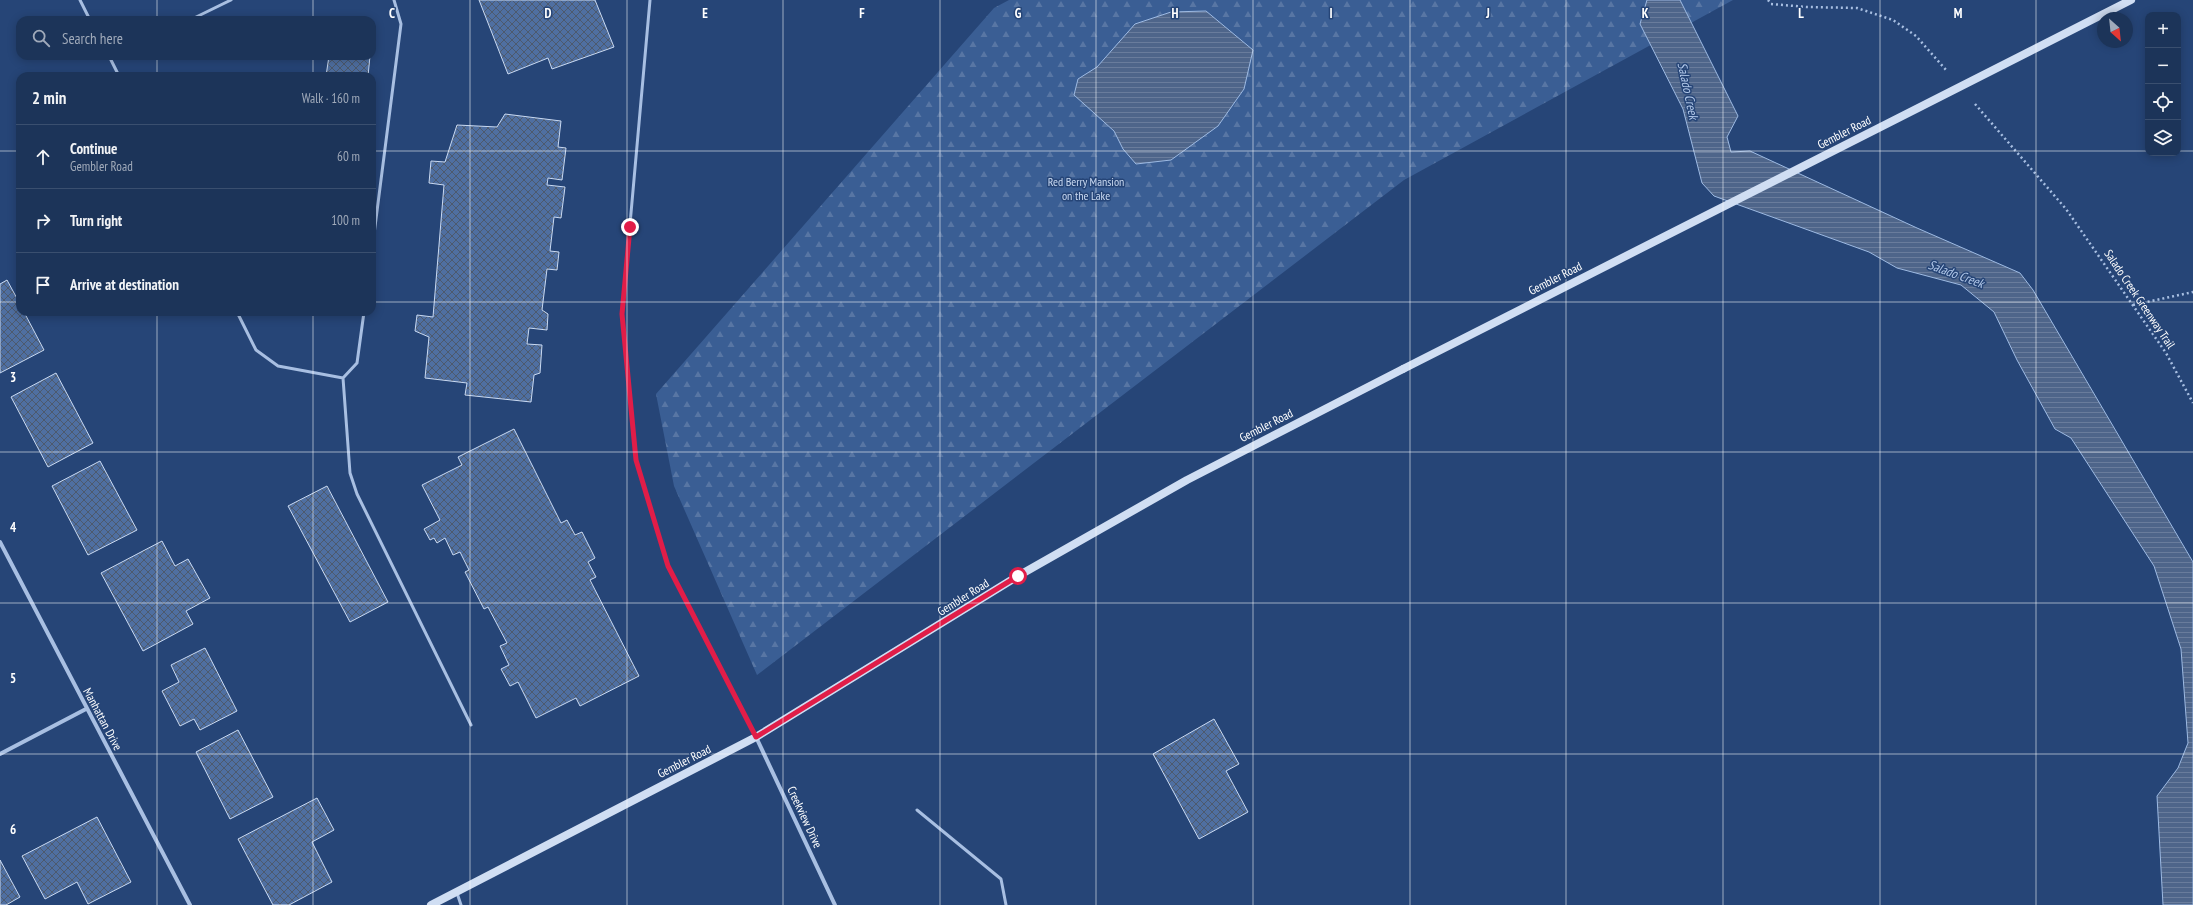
<!DOCTYPE html>
<meta charset="utf-8">
<style>
:root{--surface:#1c3459;--page:#253c5f;--text:#f1f3f6;--muted:#a0aaba;--line:#3a4f6f}
body{margin:0;font-family:"PT Sans Narrow",sans-serif;background:var(--page);color:var(--text)}
.controls{position:absolute;right:12px;top:12px;display:grid;overflow:hidden;border-radius:8px;box-shadow:0 2px 10px #0003}
.controls button{width:36px;height:36px;display:grid;place-items:center;padding:0;border:0;border-bottom:1px solid var(--line);background:var(--surface);color:var(--text);font:20px sans-serif}
.compass{position:absolute;left:2097px;top:12px;width:36px;height:36px;border-radius:50%;background:var(--surface);box-shadow:0 2px 10px #0003;rotate:153deg}
.stop{position:absolute;width:12px;height:12px;margin:-9px;border:3px solid #e11d48;border-radius:50%;background:#fff}
.stop.end{background:#e11d48;border-color:#fff;box-shadow:0 1px 4px #0008}
.list{margin:0;padding:0;list-style:none}
h2{display:flex;justify-content:space-between;align-items:center;height:52px;margin:0;padding:0 16px;font-size:17px}
h2 small{font-size:13px;font-weight:400;color:var(--muted)}
.list li{display:grid;grid-template-columns:26px 1fr auto;gap:12px;align-items:center;box-sizing:border-box;height:64px;padding:0 16px;border-top:1px solid var(--line)}
.list b{display:block;font-size:15px;white-space:nowrap}
.list p{margin:0;font-size:13px;white-space:nowrap;color:var(--muted)}
.list em{font-size:13px;font-style:normal;color:var(--muted)}
.icon{flex:none;width:22px;height:22px;fill:none;stroke:currentColor;stroke-width:2;stroke-linecap:round;stroke-linejoin:round}
.map{position:relative;flex:none;width:2193px;height:905px;overflow:hidden}
.search{position:absolute;background:var(--surface);box-shadow:0 2px 10px #0003;left:16px;top:16px;width:360px;height:44px;display:flex;align-items:center;gap:10px;box-sizing:border-box;padding:0 14px;border-radius:12px;color:var(--muted);font-size:15px}
.panel{position:absolute;background:var(--surface);box-shadow:0 2px 10px #0003;left:16px;top:72px;width:360px;height:244px;border-radius:12px}
.map>svg:first-child{display:block}
.forest{fill:url(#forest-firs)}
.water{fill:url(#water-rules);stroke:#9dbae3}
.building{fill:url(#building-cross-hatch);stroke:#cadaf2}
.lines{fill:none;stroke-linecap:round;stroke-linejoin:round}
.path{stroke:#a8bfe2;stroke-width:2.5;stroke-dasharray:2 3;stroke-linecap:butt}
.service{stroke:#a8bfe2;stroke-width:3}
.minor{stroke:#a8bfe2;stroke-width:4}
.secondary{stroke:#d0def3;stroke-width:8}
.secondary-bridge{stroke:#d0def3;stroke-width:8}
.route{stroke:#e11d48;stroke-width:5}
.grid{fill:none;stroke:#fff;stroke-width:1;stroke-opacity:0.55}
.labels{text-anchor:middle;dominant-baseline:central;stroke-width:3;stroke-linejoin:round;paint-order:stroke}
.street-label{font-size:12px;fill:#fff;stroke:#264577}
.park-label{font-size:12px;fill:#cadaf2;stroke:#264577}
.water-label{font-size:13px;font-style:italic;fill:#b3c9ea;stroke:#264577}
.grid-label{font-size:13px;text-anchor:middle;font-weight:bold;fill:#fff;stroke:#264577;stroke-width:3;stroke-linejoin:round;paint-order:stroke}
</style>
<div class="map">
<svg width="2193" height="905" viewBox="0 0 2193 905">
<defs>
<pattern id="forest-firs" width="22" height="20" patternUnits="userSpaceOnUse"><rect width="22" height="20" fill="#3a5e94"/><path d="M5 1l3.5 6h-7zM16 11l3.5 6h-7z" fill="#5876a4"/></pattern>
<pattern id="water-rules" width="6" height="5" patternUnits="userSpaceOnUse"><rect width="6" height="5" fill="#4e658a"/><path d="M0 2.5h6" fill="none" stroke="#697c9c"/></pattern>
<pattern id="building-cross-hatch" width="8" height="8" patternUnits="userSpaceOnUse"><rect width="8" height="8" fill="#4f6fa1"/><path d="M0 0l8 8M0 8l8-8" fill="none" stroke="#4d5a6e"/></pattern>
</defs>
<rect width="100%" height="100%" fill="#264577"/>
<!-- forest -->
<path class="forest" d="M1009,0H1733L1404,180L757,675L674,486L656,394L994,8Z"/>
<!-- water -->
<path class="water" d="M1647,0H1680L1738,116L1727,137L1731,152L1750,151L1917,228L2020,273L2033,290L2193,562V905H2163L2157,796L2178,768L2188,743L2181,649L2154,566L2071,438L2055,429L2017,360L1994,312L1961,285L1897,268L1869,252L1714,196L1702,183L1683,109L1640,24Z
M1206,11L1253,50L1244,89L1218,126L1171,160L1136,164L1123,149L1114,131L1074,95L1078,79L1097,67L1135,24L1171,12Z"/>
<!-- building -->
<path class="building" d="M479,0H595L614,47L552,69L548,58L508,74Z
M329,56H370L368,76H326Z
M505,114L561,121L558,147L566,148L562,180L548,178L547,185L565,187L561,218L554,217L550,251L559,252L557,270L547,269L542,310L548,314L547,330L529,328L527,344L542,345L540,373L534,375L531,402L465,395L467,383L425,378L429,337L415,331L417,315L433,317L444,185L429,183L431,161L445,162L457,125L497,127Z
M7,280L20,304V312H24L44,350L0,373V284Z
M56,373L93,443L48,467L11,397Z
M514,429L561,523L567,520L575,535L582,532L595,558L588,562L596,577L590,580L639,676L580,706L576,698L536,718L518,682L510,686L501,669L509,665L500,646L507,643L488,607L484,609L465,572L469,570L460,552L453,555L445,538L437,543L434,538L430,540L424,529L440,520L422,485L462,465L458,457Z
M100,461L137,530L88,555L52,486Z
M327,486L388,602L350,622L288,506Z
M162,541L175,566L188,559L210,598L186,611L193,624L143,651L101,573Z
M205,648L237,711L200,730L194,719L180,726L162,691L179,682L171,665Z
M1214,719L1239,764L1226,771L1248,812L1199,839L1153,754Z
M238,730L273,797L230,819L196,752Z
M317,798L334,830L312,842L332,882L289,905H273L238,839Z
M97,817L131,882L88,904L77,882L45,899L22,856Z
M0,860L20,897L6,905H0Z"/>
<g class="lines">
<!-- path -->
<path class="path" d="M1768,0L1771,4L1807,7L1857,8L1893,20L1916,36L1946,70
M1975,104L2066,209L2166,353L2193,403
M2133,305L2193,292"/>
<!-- service -->
<path class="service" d="M80,0L90,20
M650,0L622,314L636,460L668,566L755,735
M190,20L231,0
M109,56L119,76
M111,59L116,56
M372,250L401,24L394,0
M237,312L256,350L278,366L343,378L357,363L364,312
M343,378L350,473L357,494L471,725
M917,810L1001,879L1006,905
M457,893L461,905"/>
<!-- minor -->
<path class="minor" d="M0,542L190,905
M756,737L835,905
M0,754L86,709"/>
<!-- secondary -->
<path class="secondary" d="M431,905L756,737L1018,576L1187,480L1403,369"/>
<!-- secondary-bridge -->
<path class="secondary-bridge" d="M1403,369L2131,0"/>
</g>
<g class="lines">
<!-- route -->
<path class="route" d="M630,227L622,314L636,460L668,566L756,737L1018,576"/>
</g>
<!-- grid -->
<path class="grid" d="M157,0V20M313,0V20M470,0V905M627,0V905M783,0V905M940,0V905M1096,0V905M1253,0V905M1410,0V905M1566,0V905M1723,0V905M1880,0V905M2036,0V905M157,56V76M313,56V76M0,151H20M372,151H2148M2178,151H2193M0,302H20M372,302H2193M157,312V905M313,312V905M0,452H2193M0,603H2193M0,754H2193"/>
<g class="labels">
<!-- street labels -->
<g class="street-label">
<text transform="translate(1844 132) rotate(-27)">Gembler Road</text>
<text transform="translate(1555 278) rotate(-27)">Gembler Road</text>
<text transform="translate(2140 299) rotate(56)">Salado Creek Greenway Trail</text>
<text transform="translate(1266 425) rotate(-27)">Gembler Road</text>
<text transform="translate(963 597) rotate(-32)">Gembler Road</text>
<text transform="translate(103 719) rotate(62)">Manhattan Drive</text>
<text transform="translate(684 761) rotate(-27)">Gembler Road</text>
<text transform="translate(805 817) rotate(65)">Creekview Drive</text>
</g>
<!-- park labels -->
<g class="park-label">
<text x="1086" y="181">Red Berry Mansion<tspan x="1086" dy="14">on the Lake</tspan></text>
</g>
<!-- water labels -->
<g class="water-label">
<text transform="translate(1688 91) rotate(78)">Salado Creek</text>
<text transform="translate(1956 274) rotate(20)">Salado Creek</text>
</g>
</g>
<g class="grid-label">
<text x="392" y="18">C</text>
<text x="548" y="18">D</text>
<text x="705" y="18">E</text>
<text x="862" y="18">F</text>
<text x="1018" y="18">G</text>
<text x="1175" y="18">H</text>
<text x="1331" y="18">I</text>
<text x="1488" y="18">J</text>
<text x="1645" y="18">K</text>
<text x="1801" y="18">L</text>
<text x="1958" y="18">M</text>
<text x="13" y="382">3</text>
<text x="13" y="532">4</text>
<text x="13" y="683">5</text>
<text x="13" y="834">6</text>
</g>
</svg>
<div class="controls">
<button>+</button>
<button>−</button>
<button><svg class="icon" aria-label="locate" viewBox="0 0 24 24"><circle cx="12" cy="12" r="6"/><path d="M12 2v4M12 18v4M2 12h4M18 12h4"/></svg></button>
<button><svg class="icon" aria-label="layers" viewBox="0 0 24 24"><path d="M12 4l9 5-9 5-9-5zM3 14l9 5 9-5"/></svg></button>
</div>
<svg class="compass" viewBox="-18 -18 36 36"><path d="M0-13l5 13h-10z" fill="#e53935"/><path d="M0 13l5-13h-10z" fill="#a0aaba"/></svg>
<div class="stop" style="left:1018px;top:576px"></div>
<div class="stop end" style="left:630px;top:227px"></div>
<div class="search"><svg class="icon" aria-label="search" viewBox="0 0 24 24"><circle cx="10" cy="10" r="6"/><path d="M15 15l6 6"/></svg>Search here</div>
<section class="panel">
<h2>2 min<small>Walk · 160 m</small></h2>
<ul class="list">
<li><svg class="icon" aria-label="ahead" viewBox="0 0 24 24"><path d="M12 20V5M6 11l6-6 6 6"/></svg><div><b>Continue</b><p>Gembler Road</p></div><em>60 m</em></li>
<li><svg class="icon" aria-label="right" viewBox="0 0 24 24"><path d="M7 20v-9h11M14 6l5 5-5 5"/></svg><div><b>Turn right</b></div><em>100 m</em></li>
<li><svg class="icon" aria-label="arrive" viewBox="0 0 24 24"><path d="M6 21V4h12l-3 4 3 4H6"/></svg><div><b>Arrive at destination</b></div></li>
</ul>
</section>
</div>
